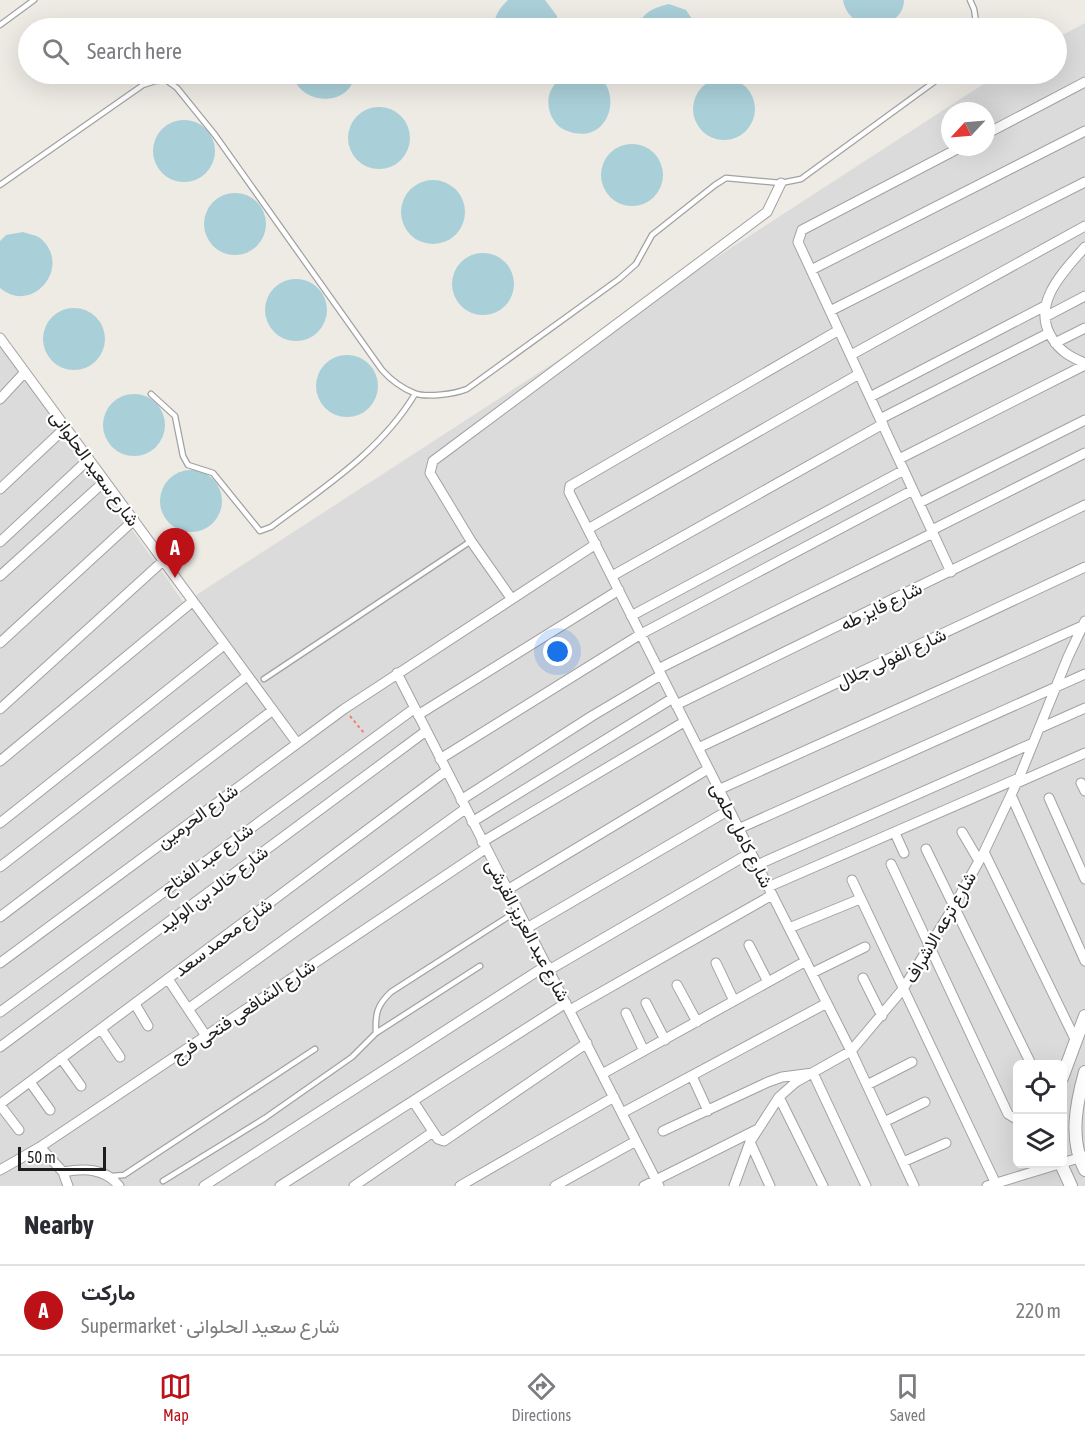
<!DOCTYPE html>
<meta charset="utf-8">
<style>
:root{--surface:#fff;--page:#f2f2f3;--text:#2b2b33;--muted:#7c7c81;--line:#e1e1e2;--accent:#bb1117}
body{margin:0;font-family:"Asap Condensed",Vazirmatn,sans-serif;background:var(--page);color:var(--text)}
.controls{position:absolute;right:18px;bottom:18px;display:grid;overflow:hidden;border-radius:9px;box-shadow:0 6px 24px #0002}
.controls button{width:54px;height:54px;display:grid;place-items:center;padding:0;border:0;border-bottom:2px solid var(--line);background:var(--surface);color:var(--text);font:30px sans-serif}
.compass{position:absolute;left:941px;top:102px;width:54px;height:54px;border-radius:50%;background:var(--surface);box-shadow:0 6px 24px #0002;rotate:244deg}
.scale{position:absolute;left:18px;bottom:15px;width:88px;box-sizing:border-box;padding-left:6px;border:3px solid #1e1e1e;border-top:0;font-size:16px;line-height:21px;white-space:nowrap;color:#1e1e1e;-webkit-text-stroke:4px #fff;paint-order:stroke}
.you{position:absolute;left:558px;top:652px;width:21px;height:21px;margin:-15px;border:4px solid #fff;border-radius:50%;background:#1a73e8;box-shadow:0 0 0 9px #1a73e833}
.badge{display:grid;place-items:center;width:39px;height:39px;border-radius:50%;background:var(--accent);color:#fff;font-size:20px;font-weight:700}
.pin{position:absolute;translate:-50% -50px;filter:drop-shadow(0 2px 3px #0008)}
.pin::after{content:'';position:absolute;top:32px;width:21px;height:18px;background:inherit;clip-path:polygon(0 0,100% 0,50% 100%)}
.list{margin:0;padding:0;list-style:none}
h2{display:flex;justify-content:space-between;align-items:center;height:78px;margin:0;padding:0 24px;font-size:26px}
h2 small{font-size:20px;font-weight:400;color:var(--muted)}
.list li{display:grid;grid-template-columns:39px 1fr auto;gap:18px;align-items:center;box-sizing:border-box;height:90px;padding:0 24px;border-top:2px solid var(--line)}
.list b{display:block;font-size:22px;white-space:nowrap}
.list p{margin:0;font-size:20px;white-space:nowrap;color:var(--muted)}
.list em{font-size:20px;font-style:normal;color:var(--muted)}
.icon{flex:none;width:33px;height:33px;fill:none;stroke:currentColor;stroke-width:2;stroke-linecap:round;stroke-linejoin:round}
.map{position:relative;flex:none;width:1085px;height:1186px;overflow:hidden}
.search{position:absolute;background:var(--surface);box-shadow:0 6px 24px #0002;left:18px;right:18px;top:18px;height:66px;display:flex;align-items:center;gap:15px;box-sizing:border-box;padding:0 21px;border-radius:33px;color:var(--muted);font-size:22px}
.sheet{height:168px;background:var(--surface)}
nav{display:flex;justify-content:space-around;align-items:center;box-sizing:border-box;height:84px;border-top:2px solid var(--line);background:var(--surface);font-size:16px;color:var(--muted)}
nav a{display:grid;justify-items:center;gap:3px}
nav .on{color:var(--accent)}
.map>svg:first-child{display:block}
.residential{fill:#dcdbdb;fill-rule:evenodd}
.water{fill:#a9cfd8}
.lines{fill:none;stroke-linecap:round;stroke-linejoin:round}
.service-casing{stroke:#a2a2a2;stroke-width:7}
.minor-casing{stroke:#a2a2a2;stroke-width:11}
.tertiary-casing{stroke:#a2a2a2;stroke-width:14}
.path{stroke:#ee7e76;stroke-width:2;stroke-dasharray:3 3;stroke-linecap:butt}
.service{stroke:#fff;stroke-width:4.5}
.minor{stroke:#fff;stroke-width:9}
.tertiary{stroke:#fff;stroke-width:12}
.labels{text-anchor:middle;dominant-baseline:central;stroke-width:4.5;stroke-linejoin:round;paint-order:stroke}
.street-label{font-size:18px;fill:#1e1e1e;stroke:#fff}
</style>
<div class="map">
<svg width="1085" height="1186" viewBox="0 0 1085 1186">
<rect width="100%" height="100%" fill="#eeebe5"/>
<!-- residential -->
<path class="residential" d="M1085,23V1186H0V344L184,603L999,74H1056L1057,38ZM950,111H986V147H950ZM1018,1064H1062V1164H1018Z"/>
<!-- water -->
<path class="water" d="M508,0H545L557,16V28H495C493,16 500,8 508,0Z
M843,0H904C904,31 849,36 843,0Z
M669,4L686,10L698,28H637C643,12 653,8 669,4Z
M293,74H354C353,107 299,107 293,74Z
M564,74C573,73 588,71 596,75C625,92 608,149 565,130C557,127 551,118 549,109C546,93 553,85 564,74Z
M693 109a31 31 0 1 1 62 0a31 31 0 1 1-62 0Z
M348 138a31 31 0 1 1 62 0a31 31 0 1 1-62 0Z
M153 151a31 31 0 1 1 62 0a31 31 0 1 1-62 0Z
M601 175a31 31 0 1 1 62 0a31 31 0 1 1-62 0Z
M401 212a32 32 0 1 1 64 0a32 32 0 1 1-64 0Z
M204 224a31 31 0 1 1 62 0a31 31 0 1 1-62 0Z
M23,232C28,234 36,235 40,238C73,265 34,316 0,288V241L6,235Z
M452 284a31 31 0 1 1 62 0a31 31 0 1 1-62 0Z
M265 310a31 31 0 1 1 62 0a31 31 0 1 1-62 0Z
M43 339a31 31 0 1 1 62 0a31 31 0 1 1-62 0Z
M316 386a31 31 0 1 1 62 0a31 31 0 1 1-62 0Z
M103 425a31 31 0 1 1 62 0a31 31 0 1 1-62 0Z
M160 501a31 31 0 1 1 62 0a31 31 0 1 1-62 0Z"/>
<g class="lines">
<defs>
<path id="service" d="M970,0L974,9L977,28
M0,25L34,0
M0,185L143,85L155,81L166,80L177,88L215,135L382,370C390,379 402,388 414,393C426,398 455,394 467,389L619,279L636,264L652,235L715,185L726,178L781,183L801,179L945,74
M151,394L175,416L183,456L188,465L213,473L260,531L271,527C323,488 381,451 415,394
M264,679L471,541
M376,1033C375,1014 377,1005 391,992L517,911
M112,1176L124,1175L315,1049
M163,1181L265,1118L352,1057L376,1033L480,966"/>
<path id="minor" d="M986,134L1085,82
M1085,247C1064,271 1030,304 1052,338C1060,351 1070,357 1085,363
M811,270L1085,131
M830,311L1085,182
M1045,317L1085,296
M839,330L570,486L569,492L851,1051L914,1186
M0,338L297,743
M1055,343L1085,328
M851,355L1085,226
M870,397L1045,306
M0,399L25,372
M880,419L1049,333
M899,459L1085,365
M0,489L66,427
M919,503L1085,420
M588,529L859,374
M932,530L1085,453
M0,542L89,459
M951,572L798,242L802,230L961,147
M0,576L105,481
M612,576L883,424
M511,598L471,541L430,473L433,461L767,212L781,183
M631,616L904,470
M0,643L134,520
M658,669L933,533
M397,673C484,844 572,1015 659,1186
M676,705L1085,505
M0,709L163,561
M418,715L619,590
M1040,728L1085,708
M698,748L1085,567
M440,759L641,634L913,490
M0,761L192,602
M1017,783L1085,753
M1081,783L1085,791
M718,790L1082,626
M1011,795L1085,961
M1049,798L1085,879
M461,800L592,716L661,675
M472,822L673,698
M0,823L224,645
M738,829L1085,674
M962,832L979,861
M895,833L904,853
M482,842L684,722
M926,849L1031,1064
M984,852L1075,1039
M891,864L1008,1114L1018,1120
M757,865L1033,743
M0,867L247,676
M852,880L996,1184
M768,887L1019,778
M507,890L708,769
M0,917L273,710
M527,928L729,810
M789,928L860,899
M749,945L768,982
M0,963L344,709L596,544
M716,963L734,1001
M549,970L750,853
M812,973L865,947
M863,978L882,1016
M168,979L206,1036
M677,985L697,1022
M646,1003L665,1040
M135,1004L148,1026
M188,1009L465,809
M570,1010L772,895
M0,1012L415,708
M626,1013L644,1051
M101,1029L120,1057
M0,1047L426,731
M61,1058L81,1086
M602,1074L806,961
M692,1076L708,1111
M30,1082L50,1110
M867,1085L912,1062
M779,1097L823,1186
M413,1101L438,1139L444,1141L587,1043
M0,1104L446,771
M0,1105L19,1130
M622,1113L827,1003
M884,1122L925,1102
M663,1131L768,1082L782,1077L813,1073L866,1186
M750,1142L770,1186
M40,1147L63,1172L68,1186
M903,1162L946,1143
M0,1170L40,1147L485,849
M63,1172C84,1168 105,1168 119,1186
M204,1186L547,965
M280,1186L566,1003
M354,1186L433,1132
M460,1186L614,1097
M555,1186L636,1141
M644,1186L756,1130
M734,1186L750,1142L779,1097L796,1082L851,1051L903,989L954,906L984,852L1019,778L1068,657L1085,621
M987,1186L1085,1156"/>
<path id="tertiary" d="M1085,1072C1076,1104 1069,1140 1085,1170
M1062,1078L1085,1016
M1061,1164L1071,1186"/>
</defs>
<!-- service casing -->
<use href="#service" class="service-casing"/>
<!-- minor casing -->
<use href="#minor" class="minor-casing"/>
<!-- tertiary casing -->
<use href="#tertiary" class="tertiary-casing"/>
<!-- path -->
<path class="path" d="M350,716L364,733"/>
<!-- service -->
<use href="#service" class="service"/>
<!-- minor -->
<use href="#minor" class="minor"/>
<!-- tertiary -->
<use href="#tertiary" class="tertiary"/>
</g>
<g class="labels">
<!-- street labels -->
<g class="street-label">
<text transform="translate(95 468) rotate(54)">شارع سعيد الحلوانى</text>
<text transform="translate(881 606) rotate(-26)">شارع فايز طه</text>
<text transform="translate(891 658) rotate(-25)">شارع الفولى جلال</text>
<text transform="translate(197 816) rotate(-36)">شارع الحرمين</text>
<text transform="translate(742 835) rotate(63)">شارع كامل حلمى</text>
<text transform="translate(207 859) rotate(-36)">شارع عبد الفتاح</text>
<text transform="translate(213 889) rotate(-37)">شارع خالد بن الوليد</text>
<text transform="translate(940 927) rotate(-60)">شارع ترعه الاشراف</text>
<text transform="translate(528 930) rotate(62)">شارع عبد العزيز القرشى</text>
<text transform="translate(223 937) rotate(-37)">شارع محمد سعد</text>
<text transform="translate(243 1011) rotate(-34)">شارع الشافعى فتحى فرج</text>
</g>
</g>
</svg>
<div class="controls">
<button><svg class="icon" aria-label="locate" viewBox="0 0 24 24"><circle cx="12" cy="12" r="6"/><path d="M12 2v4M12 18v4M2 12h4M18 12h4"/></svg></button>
<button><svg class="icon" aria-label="layers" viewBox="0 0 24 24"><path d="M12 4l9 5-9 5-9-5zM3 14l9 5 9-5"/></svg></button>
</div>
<svg class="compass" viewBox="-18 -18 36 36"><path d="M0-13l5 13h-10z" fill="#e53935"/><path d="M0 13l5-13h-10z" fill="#7c7c81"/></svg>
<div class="scale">50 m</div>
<div class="you"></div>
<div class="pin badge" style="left:175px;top:578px">A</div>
<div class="search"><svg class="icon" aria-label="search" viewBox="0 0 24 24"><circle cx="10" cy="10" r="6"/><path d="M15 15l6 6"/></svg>Search here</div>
</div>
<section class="sheet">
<h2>Nearby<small></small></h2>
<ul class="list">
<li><span class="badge">A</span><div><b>ماركت</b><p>Supermarket · شارع سعيد الحلوانى</p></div><em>220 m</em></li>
</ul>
</section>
<nav>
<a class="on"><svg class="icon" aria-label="map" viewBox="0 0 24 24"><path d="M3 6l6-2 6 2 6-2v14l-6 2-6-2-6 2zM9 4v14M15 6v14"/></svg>Map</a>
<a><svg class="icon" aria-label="directions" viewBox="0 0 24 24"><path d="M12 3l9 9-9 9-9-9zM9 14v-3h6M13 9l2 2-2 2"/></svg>Directions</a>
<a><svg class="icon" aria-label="saved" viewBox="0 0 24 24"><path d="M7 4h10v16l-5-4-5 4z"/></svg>Saved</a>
</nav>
